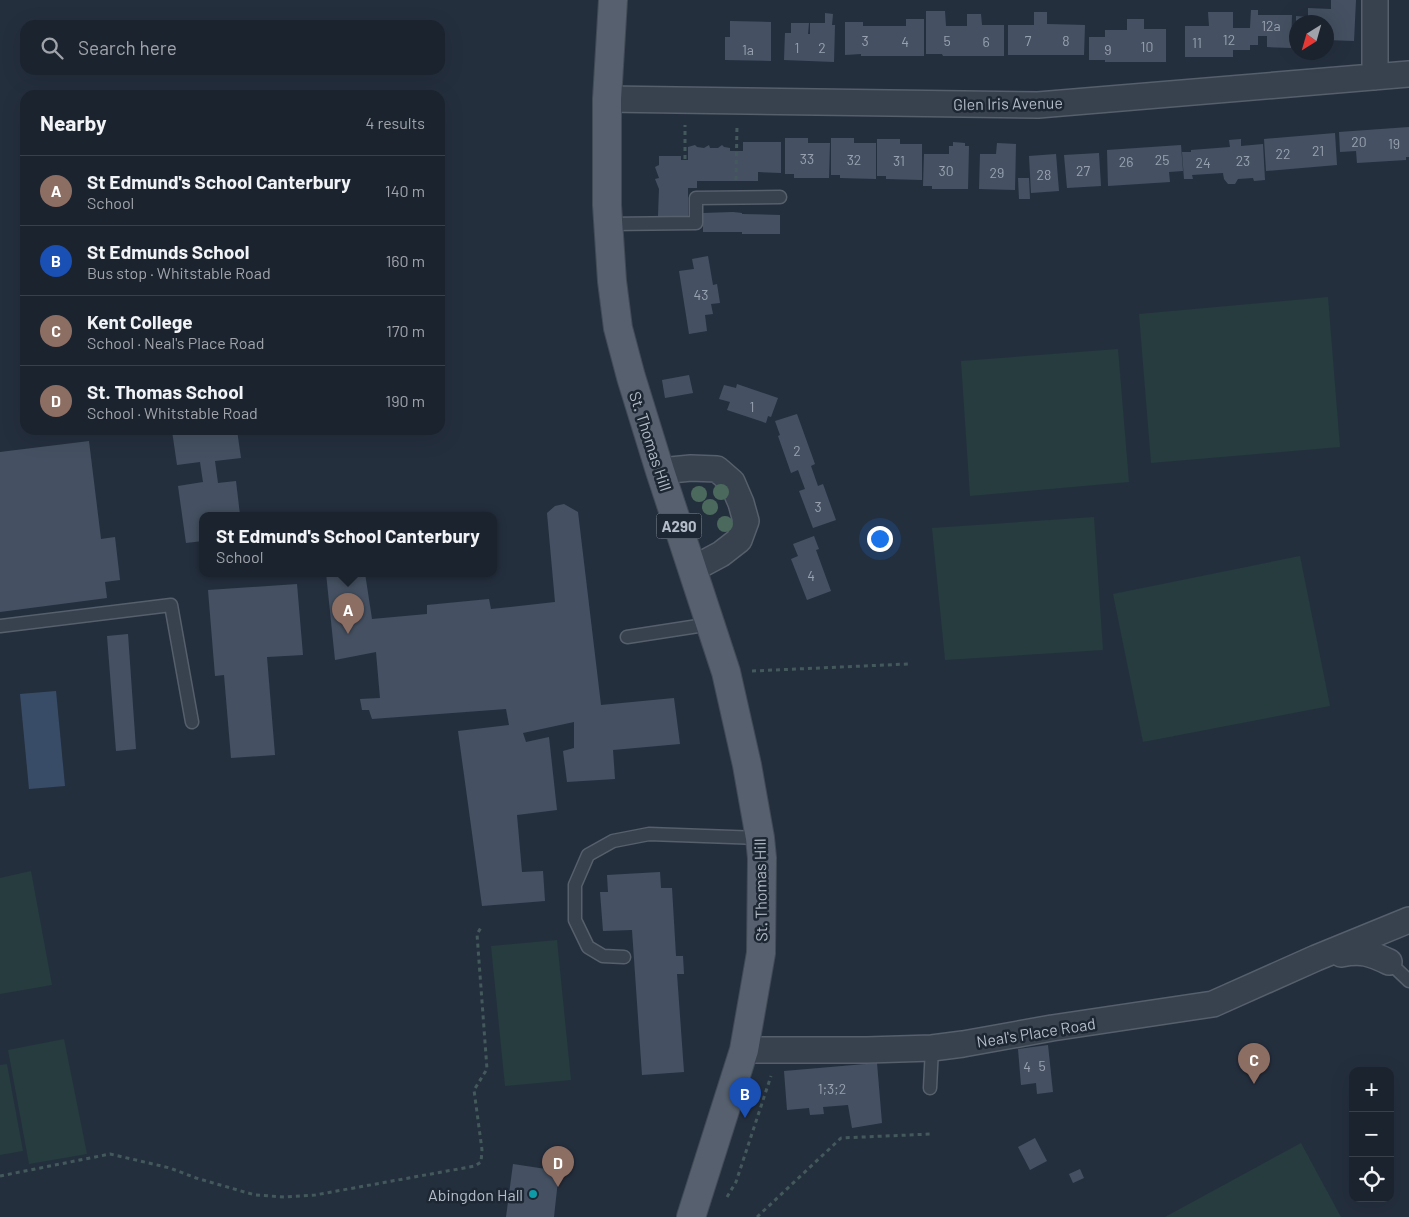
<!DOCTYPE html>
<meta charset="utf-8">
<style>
:root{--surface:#1b232e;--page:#242b36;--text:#f1f3f6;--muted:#a0a4aa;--line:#39404a;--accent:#8ab4f8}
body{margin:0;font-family:Barlow,sans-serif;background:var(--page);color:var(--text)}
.controls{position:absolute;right:15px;bottom:15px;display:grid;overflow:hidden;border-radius:10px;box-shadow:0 5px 20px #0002}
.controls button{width:45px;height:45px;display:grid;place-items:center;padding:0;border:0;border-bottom:1px solid var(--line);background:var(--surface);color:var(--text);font:25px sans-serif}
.compass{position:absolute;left:1289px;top:15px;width:45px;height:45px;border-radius:50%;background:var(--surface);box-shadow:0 5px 20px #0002;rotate:217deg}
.you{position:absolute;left:879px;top:538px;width:18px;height:18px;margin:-12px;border:4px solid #fff;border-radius:50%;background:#1a73e8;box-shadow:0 0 0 8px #1a73e833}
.badge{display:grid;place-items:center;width:32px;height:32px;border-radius:50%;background:var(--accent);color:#fff;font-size:16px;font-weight:700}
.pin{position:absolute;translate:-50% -41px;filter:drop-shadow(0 1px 2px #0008)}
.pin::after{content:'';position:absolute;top:26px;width:18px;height:15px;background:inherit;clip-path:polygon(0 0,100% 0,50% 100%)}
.popup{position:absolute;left:199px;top:512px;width:298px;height:65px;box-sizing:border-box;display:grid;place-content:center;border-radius:10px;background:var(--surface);filter:drop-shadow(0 1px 4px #0005);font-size:16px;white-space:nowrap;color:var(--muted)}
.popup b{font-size:19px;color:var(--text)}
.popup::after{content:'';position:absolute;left:50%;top:100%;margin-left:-10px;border:10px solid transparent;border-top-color:var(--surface)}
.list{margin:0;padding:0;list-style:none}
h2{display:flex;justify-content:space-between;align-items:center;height:65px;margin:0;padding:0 20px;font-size:21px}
h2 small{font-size:16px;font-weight:400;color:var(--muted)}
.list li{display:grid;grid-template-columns:32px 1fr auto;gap:15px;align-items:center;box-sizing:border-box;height:70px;padding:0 20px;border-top:1px solid var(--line)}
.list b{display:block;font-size:19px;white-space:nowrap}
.list p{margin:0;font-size:16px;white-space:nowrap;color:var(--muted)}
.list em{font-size:16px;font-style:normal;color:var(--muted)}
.icon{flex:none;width:28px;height:28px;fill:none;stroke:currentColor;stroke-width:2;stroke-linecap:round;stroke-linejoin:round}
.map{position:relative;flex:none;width:1409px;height:1217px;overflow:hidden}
.search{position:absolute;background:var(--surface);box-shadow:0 5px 20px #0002;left:20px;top:20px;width:425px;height:55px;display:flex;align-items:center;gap:12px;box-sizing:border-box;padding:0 18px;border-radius:15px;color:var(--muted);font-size:19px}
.panel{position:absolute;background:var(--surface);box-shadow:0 5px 20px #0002;left:20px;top:90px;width:425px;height:345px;border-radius:15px}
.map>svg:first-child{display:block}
.green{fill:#263c3f}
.water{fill:#394c67}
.building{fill:#455162}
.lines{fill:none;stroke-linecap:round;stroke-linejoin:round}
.lane-casing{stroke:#565f6c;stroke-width:15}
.street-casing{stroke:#565f6c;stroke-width:28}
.primary-casing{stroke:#414a57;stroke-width:30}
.path{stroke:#44595c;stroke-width:3;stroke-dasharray:4 4;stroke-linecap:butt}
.lane{stroke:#38414e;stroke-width:12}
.street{stroke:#38414e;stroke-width:25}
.primary{stroke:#56606e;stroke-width:28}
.tree{fill:#4b6a5d}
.culture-dot{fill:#0f9aa8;stroke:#1d2633;stroke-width:2}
.labels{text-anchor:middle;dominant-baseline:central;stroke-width:5;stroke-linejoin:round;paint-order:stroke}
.number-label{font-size:14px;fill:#98a1af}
.shield{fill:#1d2633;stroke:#878f9c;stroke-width:1}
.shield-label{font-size:15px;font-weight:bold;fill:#b4bcc9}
.street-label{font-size:16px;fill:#b4bcc9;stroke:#1d2633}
.poi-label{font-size:16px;fill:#b4bcc9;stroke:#1d2633;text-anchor:end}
</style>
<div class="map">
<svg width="1409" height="1217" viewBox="0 0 1409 1217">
<rect width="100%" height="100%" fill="#242f3e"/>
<!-- green -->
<path class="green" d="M1328,297L1340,447L1151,463L1139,314Z
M1118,349L1129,482L970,496L961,361Z
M1094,517L1103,650L945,660L932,528Z
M1300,556L1330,706L1143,742L1113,594Z
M31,871L52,985L0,994V878Z
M557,940L571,1080L505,1086L491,946Z
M64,1039L87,1154L29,1164L8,1050Z
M7,1064L23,1151L0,1155V1065Z
M1301,1143L1341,1217H1165Z"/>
<!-- water -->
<path class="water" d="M56,691L65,786L29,789L20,694Z"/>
<!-- building -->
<path class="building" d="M1331,0H1356L1354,41L1326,40V22H1296V16L1308,17V8L1331,9Z
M1251,10H1258V15H1292L1291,48L1267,47V36H1258V45H1250V50H1233V57H1185V26H1209L1208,12H1233V28H1250Z
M926,11H945L946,26H967V14H981L982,25H1004V56H943L942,54H926Z
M1034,12H1047V24L1085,25L1084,55H1008V25H1034Z
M825,13L833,14L832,25H835L834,62L784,60L785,33H791V23H809L808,34H810V23H825Z
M906,19H924V56H861V54L845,55V22H863V26H906Z
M1127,19H1144V29H1166V62H1105V60H1089V37H1105V30H1127Z
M730,21L771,22V61L725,60V37H730Z
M1409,127V157H1406V160L1357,163L1356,151L1340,152L1339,132Z
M1335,133L1337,165L1266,171L1264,139Z
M785,138H808V143H830L829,178H794V174H785Z
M831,138H854V143H876V179L840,178V175H831Z
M877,139H900V144H922V180L886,179V176H877Z
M1241,139V146L1263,144L1265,180L1254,181L1253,178L1238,179L1235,184H1228L1224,179L1223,173L1192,175L1193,179H1184L1182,152H1191V150L1230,147L1229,140Z
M743,142H781V173L758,172V181H697V188H688V216H658L659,189L655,179L659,178L655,167L659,165V156H681V160H688V147L695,145L697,147L704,148L709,145L710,148H718L722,145L724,147L730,148V151H743Z
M953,142L965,143V146H969L968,189H932V186H923L924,154H949V146H953Z
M997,143L1016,144L1015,190L979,189L980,154H996Z
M1181,145L1183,171L1169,172L1170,182L1108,186L1107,150Z
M1099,153L1101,186L1067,188L1064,155Z
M1056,154L1059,191L1031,193L1029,156Z
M1018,178H1029L1030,199H1019Z
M733,212L742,213V214L780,215V234H742V232H703V213Z
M708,256L713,285L717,284L720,303L711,304L713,314L705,315L707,331L689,334L679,271L694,269L692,259Z
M689,375L693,393L665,398L662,380Z
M737,384L778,398L771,417L768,416L766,423L727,410L730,402L719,399L724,385L736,388Z
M797,414L815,464L811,466L818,486L823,484L836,520L813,528L799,491L805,489L798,470L791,473L778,436L780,435L775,421Z
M237,430L241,458L215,461L218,483L236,481L240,515H203V541L186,543L178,486L203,482L200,462L177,465L172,431Z
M89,441L101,539L115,537L120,580L105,582L107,598L0,612V452Z
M564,504L578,512L601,705L674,698L680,744L613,750L615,779L567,782L563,751L574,748V722L523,733L526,742L549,737L557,810L517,815L522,872L543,871L545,901L482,906L458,731L509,725L506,709L372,719L369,710H362L360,699L380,698L376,652L335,660L326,573H365L372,619L427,614V605L489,599L491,609L555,602L547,513L555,506Z
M814,536L819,549L816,550L831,591L807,600L791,559L798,556L793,544Z
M297,584L303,655L267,657L275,755L231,758L224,675L215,676L208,590Z
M128,634L136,749L116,751L107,636Z
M660,872L661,888H672L676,956H683L684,974H677L684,1072L642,1075L632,930L603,931L600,892H608L607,875Z
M1048,1045L1053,1092L1037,1094L1036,1083L1021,1085L1018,1049Z
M877,1063L882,1123L852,1128L848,1105L823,1107L824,1114L810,1115L809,1108L787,1110L784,1071Z
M1035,1138L1047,1161L1030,1170L1018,1147Z
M513,1164L559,1171L554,1217H506Z
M1080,1169L1084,1178L1073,1183L1069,1174Z"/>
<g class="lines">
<defs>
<path id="lane" d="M608,224L696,223V198L780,197
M0,626L171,605L192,722
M627,637L711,624
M624,957L603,956L588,947L575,920V885L588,855L613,841L649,834L760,838
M1389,962L1409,981
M930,1088L932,1048"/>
<path id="street" d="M1375,77V0
M607,99L1038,105L1409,74
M660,471L691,468L717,469L732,482L741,503L746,521L739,540L721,554L693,569
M1341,954C1362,950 1370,953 1389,962
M744,1050H867L932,1048L963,1044L1052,1028L1213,1004L1316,958L1409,920"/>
<path id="primary" d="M613,0L607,99V205L612,281L618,328L631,377L660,471L726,672L747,765L760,838L762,858L761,953L744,1050L691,1217"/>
</defs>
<!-- lane casing -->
<use href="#lane" class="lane-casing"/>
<!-- street casing -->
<use href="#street" class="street-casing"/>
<!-- primary casing -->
<use href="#primary" class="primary-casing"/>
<!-- path -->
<path class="path" d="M685,159V125
M736,180L737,126
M752,671L908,664
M0,1176L110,1154L170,1168L196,1178L255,1195L285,1197L315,1195L475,1166L481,1162L482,1150L474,1090L487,1069L477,934L482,926
M727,1197L736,1182L771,1076
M757,1217L841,1138L931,1134"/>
<!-- lane -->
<use href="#lane" class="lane"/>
<!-- street -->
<use href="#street" class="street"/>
<!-- primary -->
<use href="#primary" class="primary"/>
</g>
<!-- trees -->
<g class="tree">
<circle cx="721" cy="492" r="8"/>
<circle cx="699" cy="494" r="8"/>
<circle cx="710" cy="507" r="8"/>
<circle cx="725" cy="524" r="8"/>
</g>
<!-- markers -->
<circle class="culture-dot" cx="533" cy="1194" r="5"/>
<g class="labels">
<!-- number labels -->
<g class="number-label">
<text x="1271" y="25">12a</text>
<text x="1229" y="39">12</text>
<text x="865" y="40">3</text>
<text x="947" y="40">5</text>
<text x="1028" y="40">7</text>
<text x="1066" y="40">8</text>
<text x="905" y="41">4</text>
<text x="986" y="41">6</text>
<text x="1197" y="42">11</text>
<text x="1147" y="46">10</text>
<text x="797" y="47">1</text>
<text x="822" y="47">2</text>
<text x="748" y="49">1a</text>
<text x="1108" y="49">9</text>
<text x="1359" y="141">20</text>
<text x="1394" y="143">19</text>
<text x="1318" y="150">21</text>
<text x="1283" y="153">22</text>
<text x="807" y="158">33</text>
<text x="854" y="159">32</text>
<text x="1162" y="159">25</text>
<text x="899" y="160">31</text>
<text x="1243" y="160">23</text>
<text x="1126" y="161">26</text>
<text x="1203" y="162">24</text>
<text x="946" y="170">30</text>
<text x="1083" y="170">27</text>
<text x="997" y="172">29</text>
<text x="1044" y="174">28</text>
<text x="701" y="294">43</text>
<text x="752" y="406">1</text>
<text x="797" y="450">2</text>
<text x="818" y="506">3</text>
<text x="811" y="575">4</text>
<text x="1042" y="1065">5</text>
<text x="1027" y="1066">4</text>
<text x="832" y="1088">1;3;2</text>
</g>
<!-- shield labels -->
<rect class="shield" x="656.5" y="513.5" width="45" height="25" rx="4"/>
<g class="shield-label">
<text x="679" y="526">A290</text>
</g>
<!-- street labels -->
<g class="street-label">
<text transform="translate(1008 103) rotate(-1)">Glen Iris Avenue</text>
<text transform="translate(651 441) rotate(72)">St. Thomas Hill</text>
<text transform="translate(760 890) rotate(-91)">St. Thomas Hill</text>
<text transform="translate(1036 1032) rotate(-9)">Neal's Place Road</text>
</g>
<!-- poi labels -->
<g class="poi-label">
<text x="523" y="1194">Abingdon Hall</text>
</g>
</g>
</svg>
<div class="controls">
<button>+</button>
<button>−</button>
<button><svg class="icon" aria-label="locate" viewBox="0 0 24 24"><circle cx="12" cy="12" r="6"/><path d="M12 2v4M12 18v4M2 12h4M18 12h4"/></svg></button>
</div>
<svg class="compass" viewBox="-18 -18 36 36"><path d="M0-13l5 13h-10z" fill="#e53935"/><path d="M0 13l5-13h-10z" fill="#a0a4aa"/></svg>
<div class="you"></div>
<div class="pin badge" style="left:348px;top:634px;background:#8d6e63">A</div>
<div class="popup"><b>St Edmund's School Canterbury</b>School</div>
<div class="pin badge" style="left:745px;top:1118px;background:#1a4fb4">B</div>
<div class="pin badge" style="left:1254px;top:1084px;background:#8d6e63">C</div>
<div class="pin badge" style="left:558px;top:1187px;background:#8d6e63">D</div>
<div class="search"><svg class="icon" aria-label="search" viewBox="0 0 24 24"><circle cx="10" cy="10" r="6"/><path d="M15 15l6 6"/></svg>Search here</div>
<section class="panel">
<h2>Nearby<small>4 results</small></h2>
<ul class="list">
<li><span class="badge" style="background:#8d6e63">A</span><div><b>St Edmund's School Canterbury</b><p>School</p></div><em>140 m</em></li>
<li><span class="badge" style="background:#1a4fb4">B</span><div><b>St Edmunds School</b><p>Bus stop · Whitstable Road</p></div><em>160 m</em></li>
<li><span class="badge" style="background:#8d6e63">C</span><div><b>Kent College</b><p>School · Neal's Place Road</p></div><em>170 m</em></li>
<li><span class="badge" style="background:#8d6e63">D</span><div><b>St. Thomas School</b><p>School · Whitstable Road</p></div><em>190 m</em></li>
</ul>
</section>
</div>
